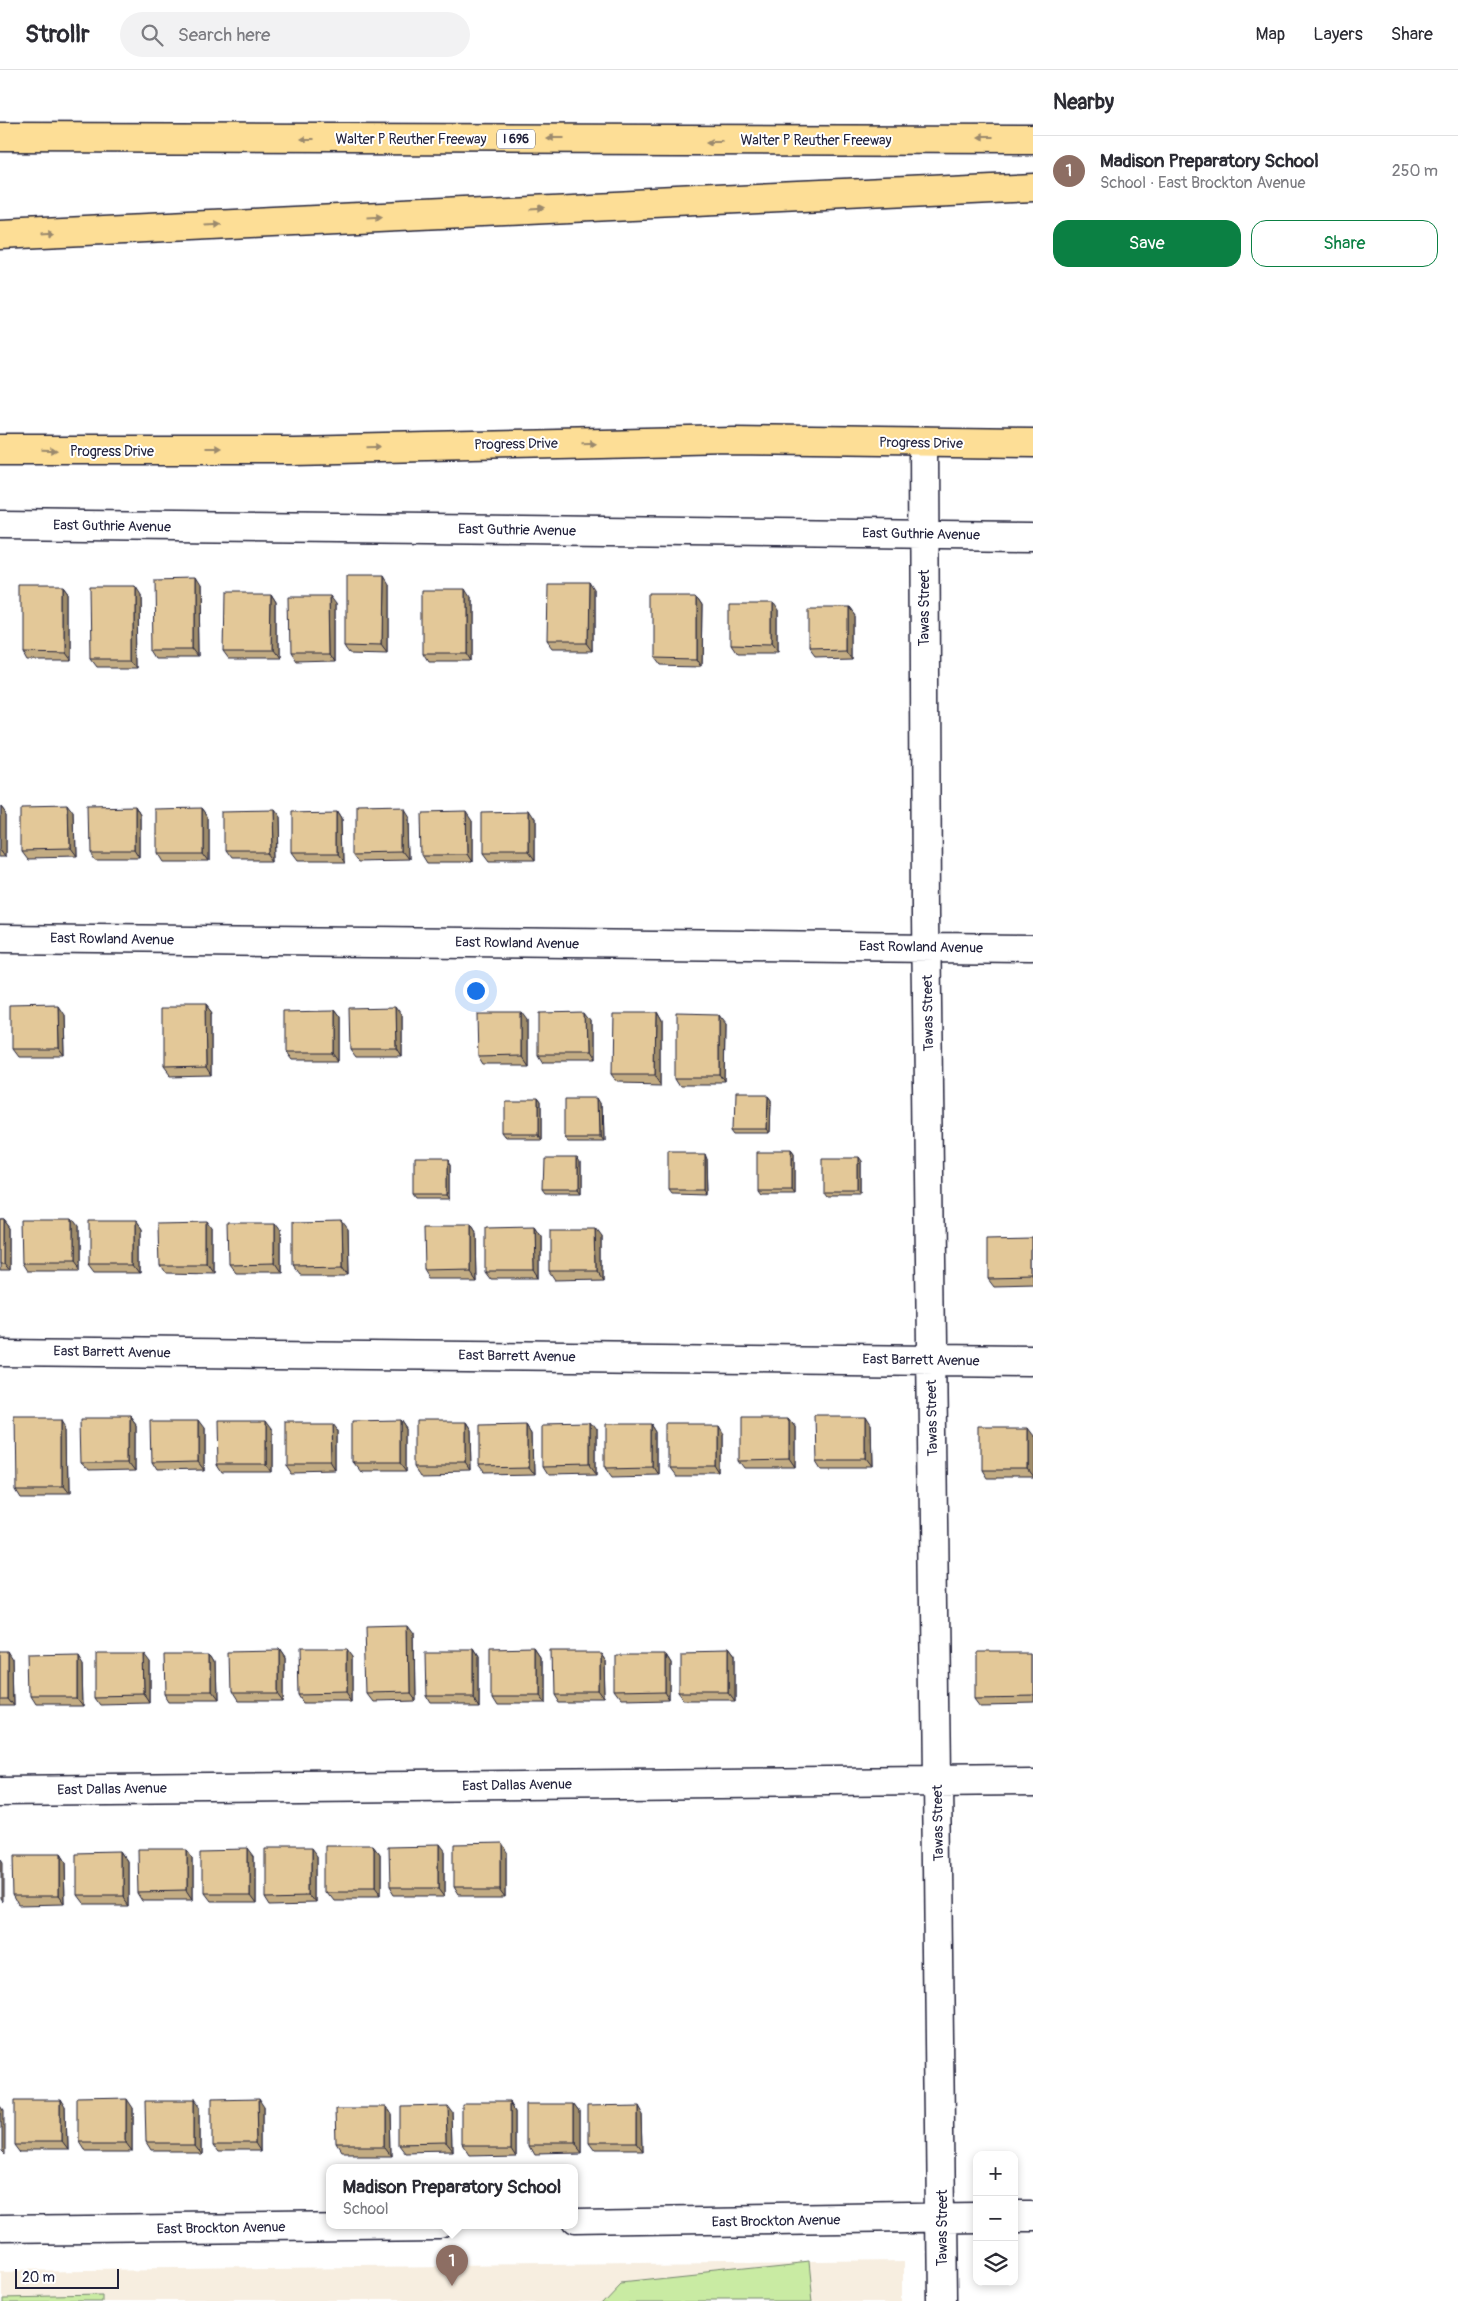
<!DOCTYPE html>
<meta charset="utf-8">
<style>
:root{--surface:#fff;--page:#f2f2f3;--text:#2b2b33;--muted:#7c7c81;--line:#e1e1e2;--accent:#0b8043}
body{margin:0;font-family:Pangolin,sans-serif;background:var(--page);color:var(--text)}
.controls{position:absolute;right:15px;bottom:15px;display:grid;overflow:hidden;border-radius:10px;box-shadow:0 2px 8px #0003}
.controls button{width:45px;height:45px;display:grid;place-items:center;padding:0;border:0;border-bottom:1px solid var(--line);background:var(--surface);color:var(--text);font:25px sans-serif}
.scale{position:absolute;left:15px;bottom:12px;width:104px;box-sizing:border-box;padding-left:5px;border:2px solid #22223b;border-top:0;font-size:14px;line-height:18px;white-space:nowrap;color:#22223b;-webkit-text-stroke:4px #fff;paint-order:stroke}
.you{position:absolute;left:475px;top:920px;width:18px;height:18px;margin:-12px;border:4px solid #fff;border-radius:50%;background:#1a73e8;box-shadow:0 0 0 8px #1a73e833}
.badge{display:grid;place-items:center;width:32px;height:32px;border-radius:50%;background:var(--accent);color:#fff;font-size:16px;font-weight:700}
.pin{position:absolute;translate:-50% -41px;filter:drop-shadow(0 1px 2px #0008)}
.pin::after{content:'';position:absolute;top:26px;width:18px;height:15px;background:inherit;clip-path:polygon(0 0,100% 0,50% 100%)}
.popup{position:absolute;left:326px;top:2094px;width:252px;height:65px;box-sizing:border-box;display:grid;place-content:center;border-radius:10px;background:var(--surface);filter:drop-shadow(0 1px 4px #0005);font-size:16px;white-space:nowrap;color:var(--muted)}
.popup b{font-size:19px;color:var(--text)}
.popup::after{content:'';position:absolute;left:50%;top:100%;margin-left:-10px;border:10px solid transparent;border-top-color:var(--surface)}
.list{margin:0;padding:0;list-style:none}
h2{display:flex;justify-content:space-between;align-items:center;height:65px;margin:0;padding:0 20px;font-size:21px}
h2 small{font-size:16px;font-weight:400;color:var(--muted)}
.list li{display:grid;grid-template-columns:32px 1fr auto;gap:15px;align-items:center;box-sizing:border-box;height:70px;padding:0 20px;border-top:1px solid var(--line)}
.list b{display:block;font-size:19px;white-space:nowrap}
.list p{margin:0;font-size:16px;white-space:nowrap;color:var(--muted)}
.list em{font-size:16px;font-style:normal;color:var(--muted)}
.actions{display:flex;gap:10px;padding:15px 20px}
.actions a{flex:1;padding:11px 0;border:1px solid var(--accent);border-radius:15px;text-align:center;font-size:18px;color:var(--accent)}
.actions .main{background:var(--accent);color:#fff}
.icon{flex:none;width:28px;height:28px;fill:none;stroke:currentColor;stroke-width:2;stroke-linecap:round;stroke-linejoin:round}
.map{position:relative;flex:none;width:1033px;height:2231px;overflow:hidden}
header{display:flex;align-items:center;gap:30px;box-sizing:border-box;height:70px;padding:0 25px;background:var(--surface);border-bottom:1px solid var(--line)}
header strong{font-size:24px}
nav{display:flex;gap:28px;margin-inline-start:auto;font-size:18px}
.search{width:350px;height:45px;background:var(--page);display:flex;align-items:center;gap:12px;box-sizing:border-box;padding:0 18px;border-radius:28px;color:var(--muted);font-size:19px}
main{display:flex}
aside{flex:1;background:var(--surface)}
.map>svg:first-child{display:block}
.built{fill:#f7eee0}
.green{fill:#c9eba3;stroke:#76866f}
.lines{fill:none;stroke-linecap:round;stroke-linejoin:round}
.minor-casing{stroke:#22223b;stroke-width:31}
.major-casing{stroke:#22223b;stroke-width:31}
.highway-casing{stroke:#22223b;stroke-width:31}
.minor{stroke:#fff;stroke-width:28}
.major{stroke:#fdde96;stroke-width:28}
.highway{stroke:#fdde96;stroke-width:28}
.wall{fill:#c3ac83;stroke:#22223b}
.shaded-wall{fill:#9f8c6a;stroke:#22223b}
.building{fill:#e3c898;stroke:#22223b}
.oneway{fill:#9a896d}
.labels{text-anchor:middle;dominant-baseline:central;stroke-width:4;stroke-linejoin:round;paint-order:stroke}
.shield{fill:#fff;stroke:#646476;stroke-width:1}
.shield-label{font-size:12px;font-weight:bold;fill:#22223b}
.street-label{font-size:14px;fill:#22223b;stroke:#fff}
</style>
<header>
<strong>Strollr</strong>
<div class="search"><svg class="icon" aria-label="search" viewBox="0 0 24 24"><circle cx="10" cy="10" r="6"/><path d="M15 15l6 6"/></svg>Search here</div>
<nav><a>Map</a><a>Layers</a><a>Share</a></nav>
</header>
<main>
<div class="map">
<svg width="1033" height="2231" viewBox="0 0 1033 2231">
<rect width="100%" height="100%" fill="#fff"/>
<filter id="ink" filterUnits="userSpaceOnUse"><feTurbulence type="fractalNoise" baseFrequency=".02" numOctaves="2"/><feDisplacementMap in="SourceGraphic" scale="10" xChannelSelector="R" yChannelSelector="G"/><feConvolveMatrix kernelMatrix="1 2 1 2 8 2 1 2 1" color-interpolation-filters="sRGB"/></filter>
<g filter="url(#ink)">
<!-- built -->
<path class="built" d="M904,2191V2231H0V2201Z"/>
<!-- green -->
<path class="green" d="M810,2192L814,2231H603L621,2212Z
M104,2224V2231H0V2226Z"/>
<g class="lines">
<defs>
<path id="minor" d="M924,373L926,844L942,2231
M0,454L1033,466
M0,868L1033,879
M0,1281L1033,1292
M0,1720L1033,1710
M1014,2146H1033
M574,2153L977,2147
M0,2160L441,2155"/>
<path id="major" d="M0,380H293L733,370L1033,374"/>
<path id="highway" d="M0,67L1033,70
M0,165L1033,116"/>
</defs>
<!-- minor casing -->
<use href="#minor" class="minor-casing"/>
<!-- major casing -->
<use href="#major" class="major-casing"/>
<!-- highway casing -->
<use href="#highway" class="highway-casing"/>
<!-- minor -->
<use href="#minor" class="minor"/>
<!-- major -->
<use href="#major" class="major"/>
<!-- highway -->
<use href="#highway" class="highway"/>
</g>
<!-- wall -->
<path class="wall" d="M387,514V583L352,582L346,574Z
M199,516L200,587H159L154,579Z
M64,518L70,526V590H26L21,581Z
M595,520V582H552L546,574Z
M138,524L139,597H98L92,589Z
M272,524L277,532V589H229L223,581Z
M696,525L702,534L701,596L659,595L653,587Z
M470,528V590H427L422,582Z
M336,534V592L296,593L290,584Z
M848,537L854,545V587L814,588L808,580Z
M776,541V584H736L730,575Z
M0,736L6,744V787H0Z
M136,737L141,746V788H95L89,780Z
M202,739L208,747V790H161L156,782Z
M338,740L343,748L344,791H297L291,783Z
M74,744L75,787L28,788L22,780Z
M408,747L409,790L362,791L356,783Z
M276,748L277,791H230L224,783Z
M472,750V792H425L420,784Z
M535,750V793H488L482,785Z
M205,936L211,944V1005L169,1006L163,998Z
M331,940L337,948V991H290L284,983Z
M656,942L661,951V1013L618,1012L612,1004Z
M63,944L64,987H17L11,979Z
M402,945V988H356L350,980Z
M591,949V992H544L539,984Z
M529,951V994H482L477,986Z
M725,953L724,1015H681L676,1007Z
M767,1026L770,1030L769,1064H735L732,1060Z
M538,1030L541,1034V1068H507L504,1064Z
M602,1035L603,1068H569L566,1064Z
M791,1084L794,1088V1122H760L757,1118Z
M706,1089L707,1123L673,1122L670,1118Z
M447,1091L450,1095V1129H416L413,1125Z
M580,1092V1125H546L543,1121Z
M860,1092V1126H826L823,1122Z
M0,1149H4L10,1157V1200H0Z
M135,1151L141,1159V1202H94L88,1194Z
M471,1157L476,1165L477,1208H429L424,1200Z
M533,1157L539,1166V1208H492L486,1200Z
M77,1158V1201H29L24,1193Z
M213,1160V1204L165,1203L160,1195Z
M347,1160L348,1204H300L294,1196Z
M282,1161V1204H235L229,1196Z
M1033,1166V1214L993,1215L987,1207Z
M602,1167V1209L555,1210L549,1201Z
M788,1347L794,1355V1398H746L740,1390Z
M130,1348L136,1356V1399L89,1400L83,1391Z
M401,1350L407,1359V1401H359L353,1393Z
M465,1352L470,1360L471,1402L423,1403L417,1394Z
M527,1353L532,1361L533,1404L485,1405L479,1397Z
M653,1355L658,1363V1405L611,1406L605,1398Z
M869,1355L870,1398H822L817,1390Z
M67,1357L68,1424H21L16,1416Z
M204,1358V1400L156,1401L151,1393Z
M271,1359V1402H223L218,1394Z
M338,1360V1402L291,1403L285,1394Z
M596,1361V1404L548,1405L543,1397Z
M721,1362V1405H674L668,1397Z
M1033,1365V1408H985L980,1400Z
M414,1564L415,1630L373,1631L367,1623Z
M278,1580L284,1589V1631H236L231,1623Z
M600,1580L605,1588L606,1631H558L553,1623Z
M727,1580L733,1588V1631H685L679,1623Z
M537,1581L543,1590V1633H495L490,1625Z
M664,1581L669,1589V1631L622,1632L616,1624Z
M211,1582L216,1590L217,1633H169L164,1625Z
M473,1582L478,1590V1633H431L426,1625Z
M0,1583L13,1591L14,1634H0Z
M1033,1583V1633L981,1634L975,1626Z
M352,1588V1631H304L299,1623Z
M149,1590V1633L102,1634L96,1626Z
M82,1592L83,1635H35L30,1627Z
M374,1777L380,1785V1828H333L327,1820Z
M186,1780L192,1788V1831H144L139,1823Z
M123,1783L129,1792V1834H82L76,1826Z
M506,1783V1825H458L453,1817Z
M59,1784L64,1792L65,1835L17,1836L12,1827Z
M443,1784V1827H395L390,1819Z
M255,1787V1830H208L202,1822Z
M318,1788V1830L270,1831L265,1823Z
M512,2033L517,2041V2083L470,2084L464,2075Z
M575,2033L581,2041V2083L533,2084L528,2075Z
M385,2035L390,2043L391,2086H343L338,2078Z
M66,2038L67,2081H19L13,2073Z
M132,2039V2081H84L79,2073Z
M199,2039V2082H151L146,2074Z
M264,2039V2081H217L211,2073Z
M453,2041L454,2084L406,2085L400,2077Z
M642,2041L643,2083H595L589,2075Z"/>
<!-- shaded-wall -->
<path class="shaded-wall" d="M382,506L387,514V583L381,575Z
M194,508L199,516L200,587L194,579Z
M590,512L595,520V582L589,574Z
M133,516L138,524L139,597L133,589Z
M64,518L70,526V590L64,582Z
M465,520L470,528V590L465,582Z
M272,524L277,532V589L271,581Z
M696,525L702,534L701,596L696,588Z
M330,526L336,534V592L331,584Z
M770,532L776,541V584L770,576Z
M848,537L854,545V587L848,579Z
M0,736L6,744V787L0,779Z
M68,736L74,744L75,787L69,779Z
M136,737L141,746V788L136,780Z
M202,739L208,747V790L202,782Z
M403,739L408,747L409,790L403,782Z
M270,740L276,748L277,791L271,783Z
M338,740L343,748L344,791L338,783Z
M466,741L472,750V792L467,784Z
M529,741L535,750V793L529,785Z
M57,935L63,944L64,987L58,979Z
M205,936L211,944V1005L206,997Z
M396,937L402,945V988L397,980Z
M331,940L337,948V991L331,983Z
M585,941L591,949V992L586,984Z
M656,942L661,951V1013L655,1004Z
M523,943L529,951V994L523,985Z
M719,945L725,953L724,1015L719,1007Z
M767,1026L770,1030L769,1064L766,1060Z
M538,1030L541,1034V1068L538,1064Z
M599,1030L602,1035L603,1068L600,1064Z
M704,1084L706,1089L707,1123L704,1118Z
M791,1084L794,1088V1122L791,1118Z
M577,1087L580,1092V1125L577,1121Z
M857,1088L860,1092V1126L857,1122Z
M447,1091L450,1095V1129L447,1125Z
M4,1149L10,1157V1200L4,1192Z
M71,1150L77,1158V1201L71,1193Z
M135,1151L141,1159V1202L135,1194Z
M207,1152L213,1160V1204L207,1195Z
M341,1152L347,1160L348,1204L342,1195Z
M276,1153L282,1161V1204L276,1195Z
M471,1157L476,1165L477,1208L471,1199Z
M533,1157L539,1166V1208L534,1200Z
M596,1159L602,1167V1209L597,1201Z
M788,1347L794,1355V1398L788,1389Z
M864,1347L869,1355L870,1398L864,1390Z
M130,1348L136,1356V1399L130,1391Z
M62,1349L67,1357L68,1424L62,1416Z
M198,1350L204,1358V1400L198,1392Z
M401,1350L407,1359V1401L401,1393Z
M265,1351L271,1359V1402L265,1394Z
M332,1352L338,1360V1402L333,1394Z
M465,1352L470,1360L471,1402L465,1394Z
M527,1353L532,1361L533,1404L527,1396Z
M590,1353L596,1361V1404L590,1396Z
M716,1354L721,1362V1405L716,1397Z
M653,1355L658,1363V1405L653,1397Z
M1027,1357L1033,1365V1408L1027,1400Z
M408,1556L414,1564L415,1630L409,1622Z
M278,1580L284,1589V1631L278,1623Z
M346,1580L352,1588V1631L346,1622Z
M600,1580L605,1588L606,1631L600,1623Z
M727,1580L733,1588V1631L727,1623Z
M537,1581L543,1590V1633L537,1625Z
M664,1581L669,1589V1631L664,1623Z
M143,1582L149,1590V1633L144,1625Z
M211,1582L216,1590L217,1633L211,1625Z
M473,1582L478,1590V1633L473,1625Z
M8,1583L13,1591L14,1634L8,1626Z
M77,1584L82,1592L83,1635L77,1627Z
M500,1774L506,1783V1825L500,1817Z
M437,1776L443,1784V1827L437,1819Z
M374,1777L380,1785V1828L374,1820Z
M249,1779L255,1787V1830L249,1822Z
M186,1780L192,1788V1831L186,1822Z
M312,1780L318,1788V1830L312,1822Z
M123,1783L129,1792V1834L123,1826Z
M59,1784L64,1792L65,1835L59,1827Z
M0,1789L2,1792V1835L0,1832Z
M61,2030L66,2038L67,2081L61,2073Z
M126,2030L132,2039V2081L126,2073Z
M258,2030L264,2039V2081L259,2073Z
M193,2031L199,2039V2082L193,2074Z
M637,2032L642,2041L643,2083L637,2075Z
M447,2033L453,2041L454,2084L448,2076Z
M512,2033L517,2041V2083L512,2075Z
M575,2033L581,2041V2083L575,2075Z
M385,2035L390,2043L391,2086L385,2078Z
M0,2037L3,2041V2083L0,2080Z"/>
<!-- building -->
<path class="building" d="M346,506H382L381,575L346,574Z
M194,508V579H154L153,509Z
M547,512H590L589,574H546Z
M91,516H133V589H92Z
M21,518H64V582L21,581Z
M422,520H465V582H422Z
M224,524H272L271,581H223Z
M653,525H696V588L653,587Z
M289,526H330L331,584H290Z
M730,532H770V576L730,575Z
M808,537H848V579L808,580Z
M68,736L69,779L22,780V737Z
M136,737V780H89L88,738Z
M202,739V782H156V740Z
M403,739V782L356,783V740Z
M270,740L271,783H224V741Z
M338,740V783H291V741Z
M466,741L467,784H420L419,742Z
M529,741V785H482V742Z
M57,935L58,979H11V936Z
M163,936H205L206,997L163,998Z
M396,937L397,980H350L349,938Z
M331,940V983H284V941Z
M585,941L586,984H539V942Z
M613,942H656L655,1004H612Z
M476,943H523V985L477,986Z
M676,944L719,945V1007H676Z
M733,1026H767L766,1060H732Z
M504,1030H538V1064H504Z
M566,1030H599L600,1064H566Z
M670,1084H704V1118H670Z
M757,1084H791V1118H757Z
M544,1087H577V1121H543Z
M823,1088H857V1122H823Z
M413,1091H447V1125H413Z
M0,1149H4V1192H0Z
M23,1150H71V1193H24Z
M88,1151H135V1194H88Z
M207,1152V1195H160L159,1153Z
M341,1152L342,1195L294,1196V1153Z
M228,1153H276V1195L229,1196Z
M423,1157H471V1199L424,1200Z
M533,1157L534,1200H486V1158Z
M549,1159H596L597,1201H549Z
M1033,1166V1206L987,1207V1167Z
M740,1347H788V1389L740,1390Z
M816,1347H864V1390H817Z
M82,1348H130V1391H83Z
M15,1349H62V1416H16Z
M150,1350H198V1392L151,1393Z
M401,1350V1393H353V1351Z
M217,1351H265V1394H218Z
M285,1352H332L333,1394H285Z
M417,1352H465V1394H417Z
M527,1353V1396L479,1397V1354Z
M590,1353V1396L543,1397V1354Z
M668,1354H716V1397H668Z
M605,1355H653V1397L605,1398Z
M980,1357H1027V1400H980Z
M408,1556L409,1622L367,1623L365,1557Z
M278,1580V1623H231L230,1581Z
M298,1580H346V1622L299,1623Z
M552,1580H600V1623H553Z
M727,1580V1623H679V1581Z
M537,1581V1625H490V1582Z
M616,1581H664V1623L616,1624Z
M96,1582H143L144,1625L96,1626Z
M163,1582H211V1625H164Z
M425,1582H473V1625H426Z
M0,1583H8V1626H0Z
M975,1583H1033V1625L975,1626Z
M77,1584V1627H30L29,1585Z
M500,1774V1817H453V1775Z
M437,1776V1819H390L389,1777Z
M327,1777H374V1820H327Z
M249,1779V1822H202V1780Z
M138,1780H186V1822L139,1823Z
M265,1780H312V1822L265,1823Z
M123,1783V1826H76V1784Z
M11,1784H59V1827H12Z
M13,2030H61V2073H13Z
M126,2030V2073H79V2031Z
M258,2030L259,2073H211V2031Z
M145,2031H193V2074H146Z
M637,2032V2075H589V2033Z
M447,2033L448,2076L400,2077V2034Z
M464,2033H512V2075H464Z
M528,2033H575V2075H528Z
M337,2035H385V2078H338Z"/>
<!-- one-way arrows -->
<defs><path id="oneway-solid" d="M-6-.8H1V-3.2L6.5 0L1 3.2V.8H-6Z" transform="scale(1.25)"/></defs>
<g class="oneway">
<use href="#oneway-solid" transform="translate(304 69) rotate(-180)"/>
<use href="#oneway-solid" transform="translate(554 69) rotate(-180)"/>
<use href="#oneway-solid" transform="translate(717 70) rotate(-180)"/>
<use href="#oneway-solid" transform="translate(984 70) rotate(-180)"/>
<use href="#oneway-solid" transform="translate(536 139) rotate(-3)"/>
<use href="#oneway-solid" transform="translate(373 147) rotate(-3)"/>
<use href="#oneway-solid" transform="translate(211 155) rotate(-3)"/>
<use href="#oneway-solid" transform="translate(49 163) rotate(-3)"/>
<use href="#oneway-solid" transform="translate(589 373) rotate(-1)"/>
<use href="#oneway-solid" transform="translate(374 378) rotate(-2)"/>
<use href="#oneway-solid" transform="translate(49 380) rotate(1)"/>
<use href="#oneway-solid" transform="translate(211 380)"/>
</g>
</g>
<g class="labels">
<!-- shield labels -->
<rect class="shield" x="497" y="59.5" width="38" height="19" rx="4"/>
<g class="shield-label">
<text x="516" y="69">I 696</text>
</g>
<!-- street labels -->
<g class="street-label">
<text x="411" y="69">Walter P Reuther Freeway</text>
<text x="816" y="70">Walter P Reuther Freeway</text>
<text transform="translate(921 373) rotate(1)">Progress Drive</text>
<text transform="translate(516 374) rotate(-1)">Progress Drive</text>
<text x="112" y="381">Progress Drive</text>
<text transform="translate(112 456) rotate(1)">East Guthrie Avenue</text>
<text transform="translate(517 460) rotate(1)">East Guthrie Avenue</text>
<text transform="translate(921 464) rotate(1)">East Guthrie Avenue</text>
<text transform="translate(924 538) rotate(-90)">Tawas Street</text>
<text transform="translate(112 869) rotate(1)">East Rowland Avenue</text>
<text transform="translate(517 873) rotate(1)">East Rowland Avenue</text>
<text transform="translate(921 877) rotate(1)">East Rowland Avenue</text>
<text transform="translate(928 943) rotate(-91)">Tawas Street</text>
<text transform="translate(112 1282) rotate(1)">East Barrett Avenue</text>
<text transform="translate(517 1286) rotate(1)">East Barrett Avenue</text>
<text transform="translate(921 1290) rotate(1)">East Barrett Avenue</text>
<text transform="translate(932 1348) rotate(-91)">Tawas Street</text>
<text transform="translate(517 1715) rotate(-1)">East Dallas Avenue</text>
<text transform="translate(112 1719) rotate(-1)">East Dallas Avenue</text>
<text transform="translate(938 1753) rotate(-91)">Tawas Street</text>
<text transform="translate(776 2151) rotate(-1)">East Brockton Avenue</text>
<text transform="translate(221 2158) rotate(-1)">East Brockton Avenue</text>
<text transform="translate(942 2158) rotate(-90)">Tawas Street</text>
</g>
</g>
</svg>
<div class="controls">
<button>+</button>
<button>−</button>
<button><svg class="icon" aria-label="layers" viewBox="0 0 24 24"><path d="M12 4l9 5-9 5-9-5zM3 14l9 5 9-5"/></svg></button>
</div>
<div class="scale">20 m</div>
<div class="you"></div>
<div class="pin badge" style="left:452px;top:2216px;background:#8d6e63">1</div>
<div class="popup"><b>Madison Preparatory School</b>School</div>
</div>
<aside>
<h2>Nearby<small></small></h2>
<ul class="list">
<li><span class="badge" style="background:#8d6e63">1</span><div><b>Madison Preparatory School</b><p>School · East Brockton Avenue</p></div><em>250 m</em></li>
</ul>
<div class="actions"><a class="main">Save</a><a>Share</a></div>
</aside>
</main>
